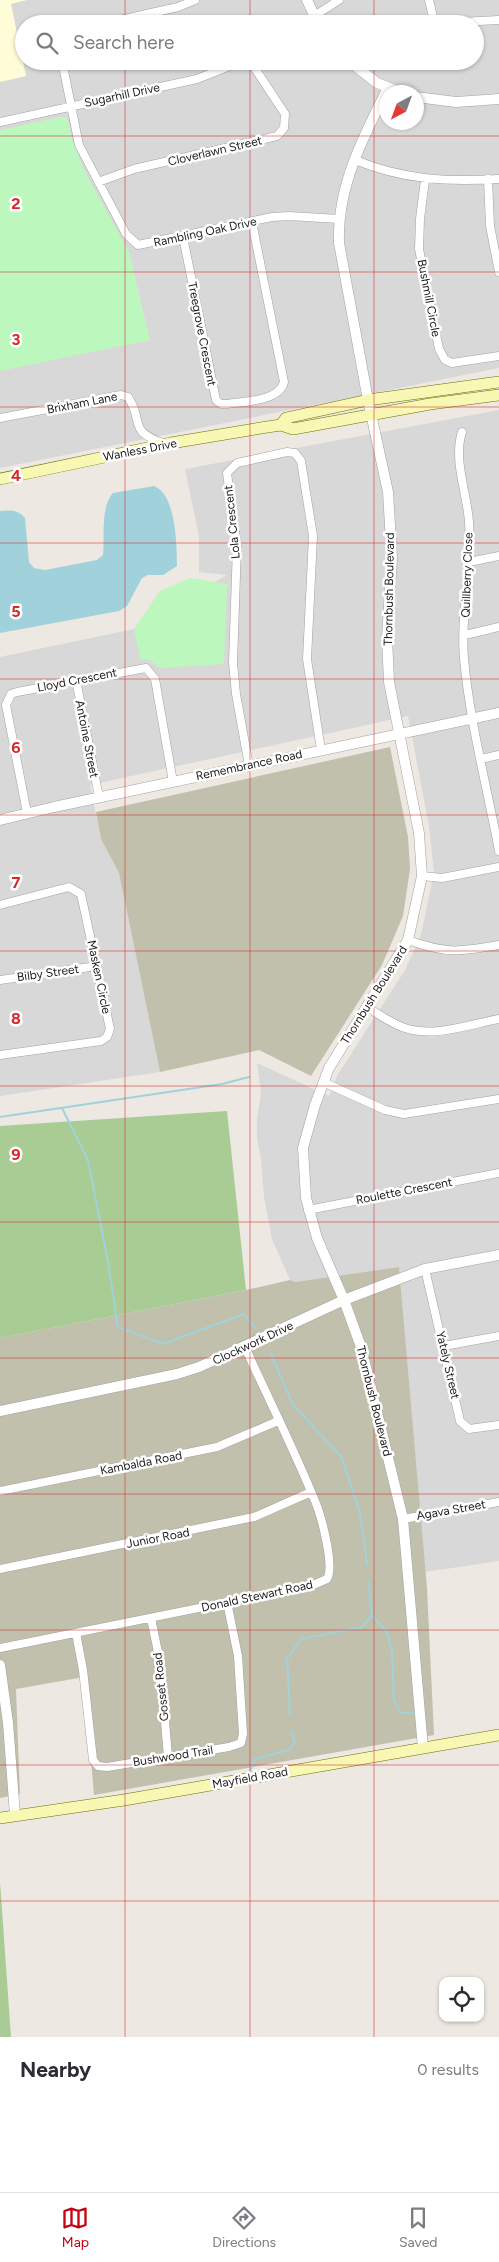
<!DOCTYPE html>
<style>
:root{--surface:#fff;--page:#f2f2f3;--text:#2b2b33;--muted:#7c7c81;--line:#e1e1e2;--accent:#c40210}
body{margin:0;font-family:Figtree,sans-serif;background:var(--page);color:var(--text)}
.controls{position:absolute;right:15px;bottom:15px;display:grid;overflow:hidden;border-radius:10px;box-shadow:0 1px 4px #0004}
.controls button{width:45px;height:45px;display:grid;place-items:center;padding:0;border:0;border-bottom:1px solid var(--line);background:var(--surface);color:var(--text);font:25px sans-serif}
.compass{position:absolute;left:379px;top:85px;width:45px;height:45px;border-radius:50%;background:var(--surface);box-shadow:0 1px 4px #0004;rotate:221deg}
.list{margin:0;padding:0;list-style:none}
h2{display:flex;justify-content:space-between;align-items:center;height:65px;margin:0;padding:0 20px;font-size:21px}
h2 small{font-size:16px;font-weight:400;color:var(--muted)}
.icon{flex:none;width:28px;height:28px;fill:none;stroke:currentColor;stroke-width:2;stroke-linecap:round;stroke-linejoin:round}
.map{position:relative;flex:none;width:499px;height:2037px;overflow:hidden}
.search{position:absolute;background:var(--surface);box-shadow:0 1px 4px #0004;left:15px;right:15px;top:15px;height:55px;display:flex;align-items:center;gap:12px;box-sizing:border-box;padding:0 18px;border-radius:28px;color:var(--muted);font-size:19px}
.sheet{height:155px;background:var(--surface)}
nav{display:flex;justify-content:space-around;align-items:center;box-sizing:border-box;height:70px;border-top:1px solid var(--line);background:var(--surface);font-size:14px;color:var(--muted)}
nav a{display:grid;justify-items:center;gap:2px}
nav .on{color:var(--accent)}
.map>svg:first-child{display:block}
.residential{fill:#d9d8d8;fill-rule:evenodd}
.education{fill:#fffcd8}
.construction{fill:#c1c0ac}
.forest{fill:#a9cc95}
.park{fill:#bcf8bd}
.water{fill:#a1d2db}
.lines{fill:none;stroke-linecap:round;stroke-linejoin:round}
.stream{stroke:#a1d2db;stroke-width:2}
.minor-casing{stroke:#a2a2a2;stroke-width:9}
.tertiary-casing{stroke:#a2a2a2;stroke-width:11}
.secondary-casing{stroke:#6b6f06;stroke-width:12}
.minor{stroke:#fff;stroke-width:8}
.tertiary{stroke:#fff;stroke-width:10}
.secondary{stroke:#f8f7b3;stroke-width:11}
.grid{fill:none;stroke:#d62828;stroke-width:1;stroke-opacity:0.55}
.labels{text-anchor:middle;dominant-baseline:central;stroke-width:5;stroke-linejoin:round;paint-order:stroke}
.street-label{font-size:12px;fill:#1b1b1b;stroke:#fff}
.grid-label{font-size:16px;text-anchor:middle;font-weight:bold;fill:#d62828;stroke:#fff;stroke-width:5;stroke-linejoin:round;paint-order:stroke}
</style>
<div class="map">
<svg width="499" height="2037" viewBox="0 0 499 2037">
<rect width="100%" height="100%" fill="#ede8e1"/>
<!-- residential -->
<path class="residential" d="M0,0H499V368L0,468ZM24,24H475V61H24ZM386,92H416V122H386Z
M499,410V1561L425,1572L399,1267L295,1282L290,1280L272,1239L264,1197L261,1159L257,1138V1120L261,1092L257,1063L329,1096L337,1076L405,970L421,935L434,872L429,826L408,716L90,785L101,839L119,873L160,1072L0,1096V657L134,629L227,575L199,572V536L185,469Z"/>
<!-- education -->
<path class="education" d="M0,0H27L11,4L26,76L0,82Z"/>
<!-- construction -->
<path class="construction" d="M390,747L408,837L410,869L403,916L382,965L311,1076L259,1050L160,1072L119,873L101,839L96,812Z
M399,1267L427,1588L434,1735L94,1795L84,1677L16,1689L20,1794L0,1798V1338L246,1290L290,1280L295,1282Z"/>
<!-- forest -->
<path class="forest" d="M227,1111L246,1290L0,1338V1126Z
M0,1882L11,2037H0Z"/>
<!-- park -->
<path class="park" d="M60,117H67L72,140L85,172L129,252L150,340L0,371V130Z
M190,578L227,584L224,664L160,668L151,661L140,658L134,629L160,591Z"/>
<!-- water -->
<path class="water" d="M154,486C176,494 177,546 177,566L163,575H148L142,578L127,606L119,611L0,633V511C11,510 18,510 25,518L29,562L34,568L45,570L97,560L103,555C105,537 100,507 113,493Z"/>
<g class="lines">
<!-- stream -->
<path class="stream" d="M62,1108L88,1160L108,1262L118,1327L163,1344L244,1314L256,1328
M0,1117L222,1084L249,1077
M271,1354L293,1405L341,1456L360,1513L367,1564
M368,1581L372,1615L386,1631L392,1651L394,1701L401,1713H417
M290,1714L287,1659L301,1639L362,1627L372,1615
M250,1771L255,1759L289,1750L295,1743L292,1731"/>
<defs>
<path id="minor" d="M429,0L433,17L440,23L499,20
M102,24L178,7L195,0
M302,24L339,0
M62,61L79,145L126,234L138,245L272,217L289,216L339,219
M0,122L197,79L242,61
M355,160C404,180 447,182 499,179
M488,179L490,226L499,272
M425,180L420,219L419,249L439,349L445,360L452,363L499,356
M98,182L134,169L277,136L284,128L285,114L250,61
M183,237L216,400L221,404H227C244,401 279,402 284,382L252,222
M0,418L121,395L128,397C145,423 126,430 165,444
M462,432C453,460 467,493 469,522C472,567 460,616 464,659C470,723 487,787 499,851
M469,562L499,556
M465,635L499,627
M76,680L99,797
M481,759L499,755
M249,766L236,694L233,663L237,546L227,473L237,463L287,452L295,453L301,461L313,536L307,659L321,750
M27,813L6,705L11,694L17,692L146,668L155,679L173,782
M422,876L442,878L499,867
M0,905L69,887L81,894L110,1029L107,1037L101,1041L0,1055
M408,940C446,954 460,952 499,945
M0,980L97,966
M367,1007C380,1015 393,1025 408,1029C436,1037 471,1024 499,1019
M323,1082L385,1110L404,1114L499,1099
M308,1210L499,1173
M425,1269L460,1421L469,1429L499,1425
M444,1346L499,1336
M0,1491L217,1447L278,1421
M403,1519L499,1502
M0,1569L254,1517L311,1492
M151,1618L160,1662L168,1757
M76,1633L83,1670L93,1760L98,1766L107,1767L229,1747L241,1743L243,1734L238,1656L227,1602
M0,1648L313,1585L327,1579C335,1566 321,1515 315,1501C294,1449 268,1398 245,1347"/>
<path id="tertiary" d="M307,0L318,24
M349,61L377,83L400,92
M388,88C363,137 337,187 339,243L368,400L388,492L392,558L387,638L389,682L419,833L422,876L408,940L329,1068L315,1105L303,1148L306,1198L317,1238L344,1300L361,1347L403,1519L423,1748
M416,97L456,102L499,99
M0,820L54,807L499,713
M0,1411L177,1374L199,1367L344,1300L425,1269L499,1255
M0,1665L8,1723L15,1815"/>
<path id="secondary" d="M281,425L286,418L368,400L499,382
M0,479L171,443L267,427L281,425L293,429L430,404L499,395
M0,1818L124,1800L499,1735"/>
</defs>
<!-- minor casing -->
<use href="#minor" class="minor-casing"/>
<!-- tertiary casing -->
<use href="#tertiary" class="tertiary-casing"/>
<!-- secondary casing -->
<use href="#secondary" class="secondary-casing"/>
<!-- minor -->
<use href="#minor" class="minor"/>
<!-- tertiary -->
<use href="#tertiary" class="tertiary"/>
<!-- secondary -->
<use href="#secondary" class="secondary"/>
</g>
<!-- grid -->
<path class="grid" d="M125,0V24M250,0V24M374,0V24M125,61V2037M250,61V2037M374,61V2037M0,136H499M0,272H499M0,407H499M0,543H499M0,679H499M0,815H499M0,951H499M0,1086H499M0,1222H499M0,1358H499M0,1494H499M0,1630H499M0,1765H499M0,1901H499"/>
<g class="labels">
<!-- street labels -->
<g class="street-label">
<text transform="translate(122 95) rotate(-12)">Sugarhill Drive</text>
<text transform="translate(215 151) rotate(-13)">Cloverlawn Street</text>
<text transform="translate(205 232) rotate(-12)">Rambling Oak Drive</text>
<text transform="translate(429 298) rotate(79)">Bushmill Circle</text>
<text transform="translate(202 334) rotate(79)">Treegrove Crescent</text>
<text transform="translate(82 403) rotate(-11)">Brixham Lane</text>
<text transform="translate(140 450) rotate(-11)">Wanless Drive</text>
<text transform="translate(232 522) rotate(-96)">Lola Crescent</text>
<text transform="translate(467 575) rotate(-88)">Quillberry Close</text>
<text transform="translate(389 589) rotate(-89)">Thornbush Boulevard</text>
<text transform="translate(77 680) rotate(-11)">Lloyd Crescent</text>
<text transform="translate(87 739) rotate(79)">Antoine Street</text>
<text transform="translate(249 765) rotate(-12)">Remembrance Road</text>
<text transform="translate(48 973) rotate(-8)">Bilby Street</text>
<text transform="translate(99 977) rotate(78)">Masken Circle</text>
<text transform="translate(374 995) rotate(-58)">Thornbush Boulevard</text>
<text transform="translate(404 1191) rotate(-11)">Roulette Crescent</text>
<text transform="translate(253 1343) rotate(-25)">Clockwork Drive</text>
<text transform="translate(448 1365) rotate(77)">Yately Street</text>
<text transform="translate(374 1401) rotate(76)">Thornbush Boulevard</text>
<text transform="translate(141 1463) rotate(-11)">Kambalda Road</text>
<text transform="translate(451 1510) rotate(-10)">Agava Street</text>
<text transform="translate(158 1538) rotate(-11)">Junior Road</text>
<text transform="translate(257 1596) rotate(-12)">Donald Stewart Road</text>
<text transform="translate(161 1687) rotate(-96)">Gosset Road</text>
<text transform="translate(173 1756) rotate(-9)">Bushwood Trail</text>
<text transform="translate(250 1778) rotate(-10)">Mayfield Road</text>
</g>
</g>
<g class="grid-label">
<text x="16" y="209">2</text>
<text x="16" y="345">3</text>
<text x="16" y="481">4</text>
<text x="16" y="617">5</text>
<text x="16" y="753">6</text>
<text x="16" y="888">7</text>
<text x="16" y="1024">8</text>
<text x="16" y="1160">9</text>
</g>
</svg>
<div class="controls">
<button><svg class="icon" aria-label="locate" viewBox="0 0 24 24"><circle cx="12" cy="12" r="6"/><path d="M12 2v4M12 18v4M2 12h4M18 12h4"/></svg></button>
</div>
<svg class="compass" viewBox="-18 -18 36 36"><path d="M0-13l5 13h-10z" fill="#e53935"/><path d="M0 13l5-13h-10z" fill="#7c7c81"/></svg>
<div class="search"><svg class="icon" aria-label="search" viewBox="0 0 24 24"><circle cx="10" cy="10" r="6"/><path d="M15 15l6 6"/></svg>Search here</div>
</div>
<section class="sheet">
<h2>Nearby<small>0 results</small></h2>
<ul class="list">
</ul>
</section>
<nav>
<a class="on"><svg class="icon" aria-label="map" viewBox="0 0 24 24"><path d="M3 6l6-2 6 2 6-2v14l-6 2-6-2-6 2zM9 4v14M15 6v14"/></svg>Map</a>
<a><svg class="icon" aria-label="directions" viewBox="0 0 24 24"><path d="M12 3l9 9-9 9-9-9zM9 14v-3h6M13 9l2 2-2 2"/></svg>Directions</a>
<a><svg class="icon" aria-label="saved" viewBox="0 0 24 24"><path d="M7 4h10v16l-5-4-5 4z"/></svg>Saved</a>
</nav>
